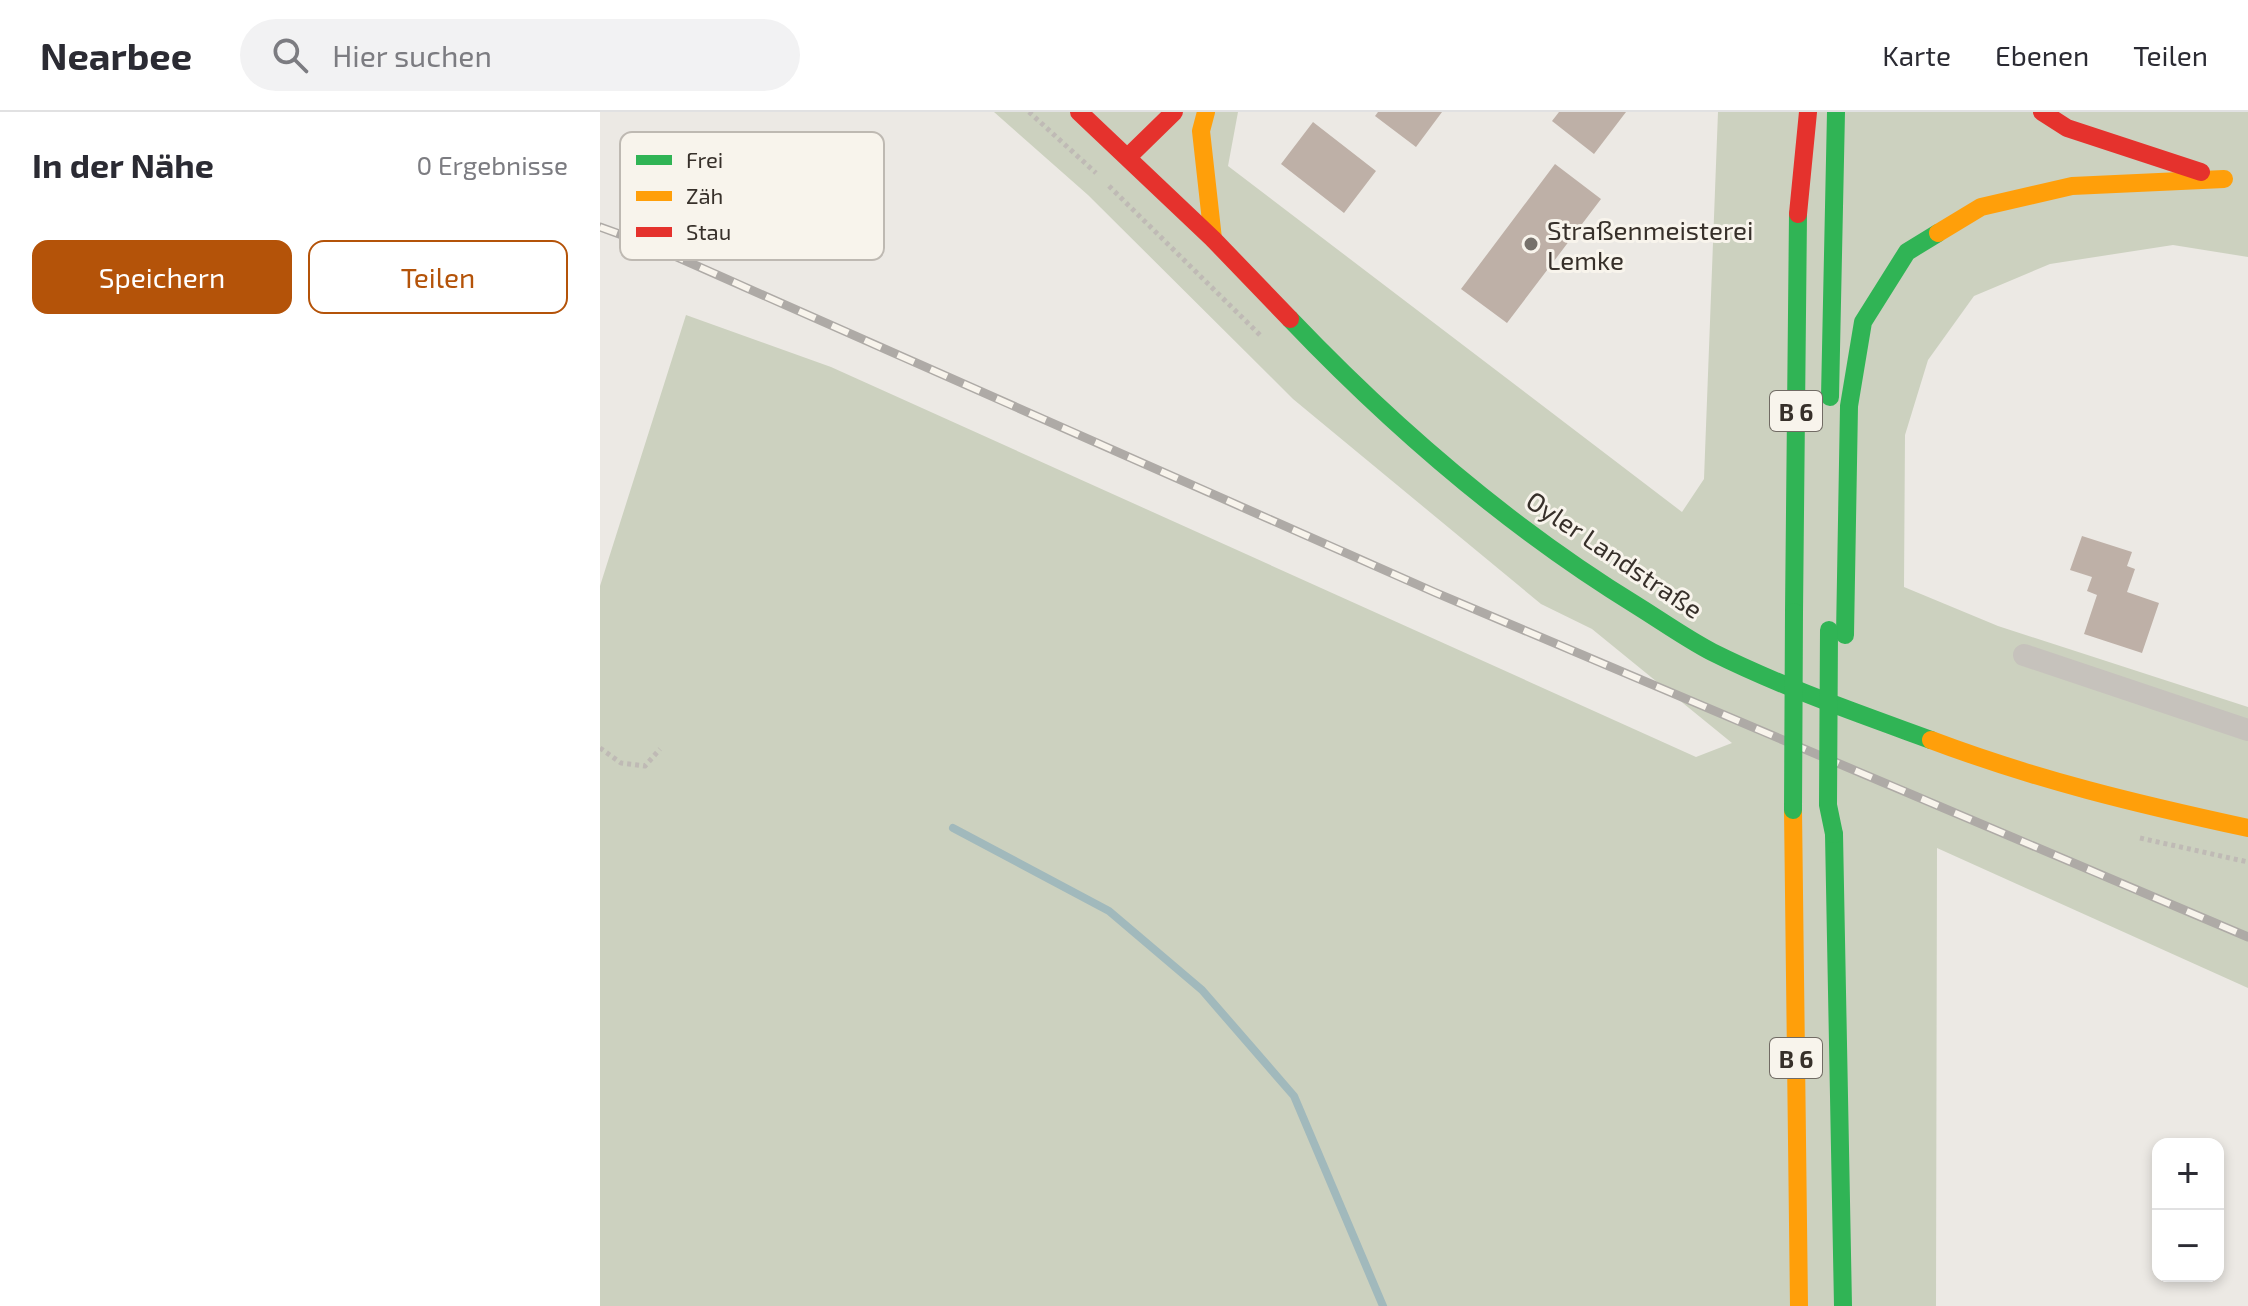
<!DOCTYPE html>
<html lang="de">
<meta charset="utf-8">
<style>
:root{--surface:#fff;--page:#f2f2f3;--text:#2b2b33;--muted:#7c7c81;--line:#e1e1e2;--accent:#b45309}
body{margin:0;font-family:"Exo 2",sans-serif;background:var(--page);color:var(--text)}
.controls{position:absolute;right:24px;bottom:24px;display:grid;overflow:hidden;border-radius:16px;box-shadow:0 4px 12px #0003}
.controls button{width:72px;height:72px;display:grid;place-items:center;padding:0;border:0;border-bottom:2px solid var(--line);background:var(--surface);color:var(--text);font:40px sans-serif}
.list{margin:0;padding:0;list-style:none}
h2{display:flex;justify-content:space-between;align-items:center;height:104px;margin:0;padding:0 32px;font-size:34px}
h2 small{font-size:26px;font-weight:400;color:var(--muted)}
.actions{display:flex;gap:16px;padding:24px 32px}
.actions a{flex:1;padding:18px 0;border:2px solid var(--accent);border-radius:16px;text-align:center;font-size:28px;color:var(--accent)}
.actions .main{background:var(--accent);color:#fff}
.icon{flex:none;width:44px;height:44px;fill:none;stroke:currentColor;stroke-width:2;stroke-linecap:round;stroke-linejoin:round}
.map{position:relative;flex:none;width:1648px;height:1194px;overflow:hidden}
header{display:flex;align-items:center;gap:48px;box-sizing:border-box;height:112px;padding:0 40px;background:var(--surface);border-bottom:2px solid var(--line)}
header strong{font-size:38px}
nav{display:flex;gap:44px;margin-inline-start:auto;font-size:28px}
.search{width:560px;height:72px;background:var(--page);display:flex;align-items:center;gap:20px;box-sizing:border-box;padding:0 28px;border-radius:44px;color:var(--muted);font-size:30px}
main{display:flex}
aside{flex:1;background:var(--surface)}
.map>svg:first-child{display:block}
.green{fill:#ccd1bf}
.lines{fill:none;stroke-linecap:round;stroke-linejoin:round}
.stream{stroke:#a1b9bc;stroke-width:8}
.building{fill:#beb0a7}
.path{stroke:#bfbab5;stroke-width:5;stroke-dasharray:4 4;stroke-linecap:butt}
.street{stroke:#c6c2bc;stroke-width:22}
.fast{stroke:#30b455;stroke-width:18}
.slow{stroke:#ff9f0a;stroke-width:18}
.jam{stroke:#e5322d;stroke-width:18}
.rail-casing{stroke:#aeaaa6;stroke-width:9}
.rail{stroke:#f8f4ec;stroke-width:6;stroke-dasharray:18;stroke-linecap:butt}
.fast-bridge{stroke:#30b455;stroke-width:18}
.poi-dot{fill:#76716b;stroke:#f8f4ec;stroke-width:3}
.labels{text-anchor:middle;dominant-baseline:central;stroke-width:6;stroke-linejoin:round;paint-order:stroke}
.shield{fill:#f8f4ec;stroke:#716b64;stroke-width:2}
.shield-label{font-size:24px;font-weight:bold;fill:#37302a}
.poi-label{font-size:26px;fill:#37302a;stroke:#f8f4ec;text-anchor:start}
.street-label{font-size:26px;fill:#37302a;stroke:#f8f4ec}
.key{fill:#f8f4ec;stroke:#beb9b2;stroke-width:2}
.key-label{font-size:22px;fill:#37302a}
</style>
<header>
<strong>Nearbee</strong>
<div class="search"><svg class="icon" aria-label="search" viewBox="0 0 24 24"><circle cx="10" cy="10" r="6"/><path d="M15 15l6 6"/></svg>Hier suchen</div>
<nav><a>Karte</a><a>Ebenen</a><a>Teilen</a></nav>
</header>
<main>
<aside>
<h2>In der Nähe<small>0 Ergebnisse</small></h2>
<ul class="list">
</ul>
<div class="actions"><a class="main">Speichern</a><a>Teilen</a></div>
</aside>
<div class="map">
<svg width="1648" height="1194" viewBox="0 0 1648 1194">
<rect width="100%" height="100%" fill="#ece9e4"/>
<!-- green -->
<path class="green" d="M394,0H638L628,54L1082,400L1104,367L1118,0H1648V145L1573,133L1450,152L1374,184L1328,248L1305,323L1304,475L1398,514L1648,595V876L1337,736L1336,1194H0V474L86,203L231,255L1096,645L1132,631L992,517L941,492L693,287L488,83Z"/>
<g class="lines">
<!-- stream -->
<path class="stream" d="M353,716L509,799L602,878L694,984L783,1194"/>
</g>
<!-- building -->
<path class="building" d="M778,0H842L816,35L775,4Z
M959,0H1026L994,42L952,9Z
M713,10L776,59L744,101L681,52Z
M955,52L1001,87L907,211L861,177Z
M1482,424L1532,440L1527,454L1535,457L1527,480L1559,491L1542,541L1484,522L1497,483L1487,479L1492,465L1470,458Z"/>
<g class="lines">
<!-- path -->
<path class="path" d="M429,0L496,61
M509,74L661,224
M0,636L21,651L45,654L60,637
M1540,726L1648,750"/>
<!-- street -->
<path class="street" d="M1424,543L1648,618"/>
<!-- fast -->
<path class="fast" d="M690,207C795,317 910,416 1039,495C1063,510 1087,527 1112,540C1182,575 1257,601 1331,628
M1230,285L1236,0
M1194,500L1198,102
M1245,523L1249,294L1263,210L1307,140L1338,121
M1234,722L1243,1194"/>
<!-- slow -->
<path class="slow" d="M606,0L601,19L613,127
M1338,121L1381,95L1472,74L1624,67
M1331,628C1437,668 1537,692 1648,716
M1193,698L1199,1194"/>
<!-- jam -->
<path class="jam" d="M479,0L613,127L690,207
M1442,0L1467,16L1601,60
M529,44L574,0
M1198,102L1208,0"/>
<defs>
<path id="rail" d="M0,115L52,134L834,480L1648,825"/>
</defs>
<!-- rail casing -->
<use href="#rail" class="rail-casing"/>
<!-- rail -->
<use href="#rail" class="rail"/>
<!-- fast-bridge -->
<path class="fast-bridge" d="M1229,518L1228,693L1234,722
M1193,698L1194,500"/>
</g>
<!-- markers -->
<circle class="poi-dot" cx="931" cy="132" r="8"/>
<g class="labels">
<!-- shield labels -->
<g class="shield">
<rect x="1170" y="279" width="52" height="40" rx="6"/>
<rect x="1170" y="926" width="52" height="40" rx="6"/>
</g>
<g class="shield-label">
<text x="1196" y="299">B 6</text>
<text x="1196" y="946">B 6</text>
</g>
<!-- poi labels -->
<g class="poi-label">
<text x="947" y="117">Straßenmeisterei<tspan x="947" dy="30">Lemke</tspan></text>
</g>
<!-- street labels -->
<g class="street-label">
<text transform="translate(1015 442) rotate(34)">Oyler Landstraße</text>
</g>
</g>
<!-- legend -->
<rect x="20" y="20" width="264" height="128" rx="12" class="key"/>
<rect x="36" y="43" width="36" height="10" fill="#30b455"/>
<rect x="36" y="79" width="36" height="10" fill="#ff9f0a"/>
<rect x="36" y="115" width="36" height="10" fill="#e5322d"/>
<g class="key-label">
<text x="86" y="56">Frei</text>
<text x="86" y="92">Zäh</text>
<text x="86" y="128">Stau</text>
</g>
</svg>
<div class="controls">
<button>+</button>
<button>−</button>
</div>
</div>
</main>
